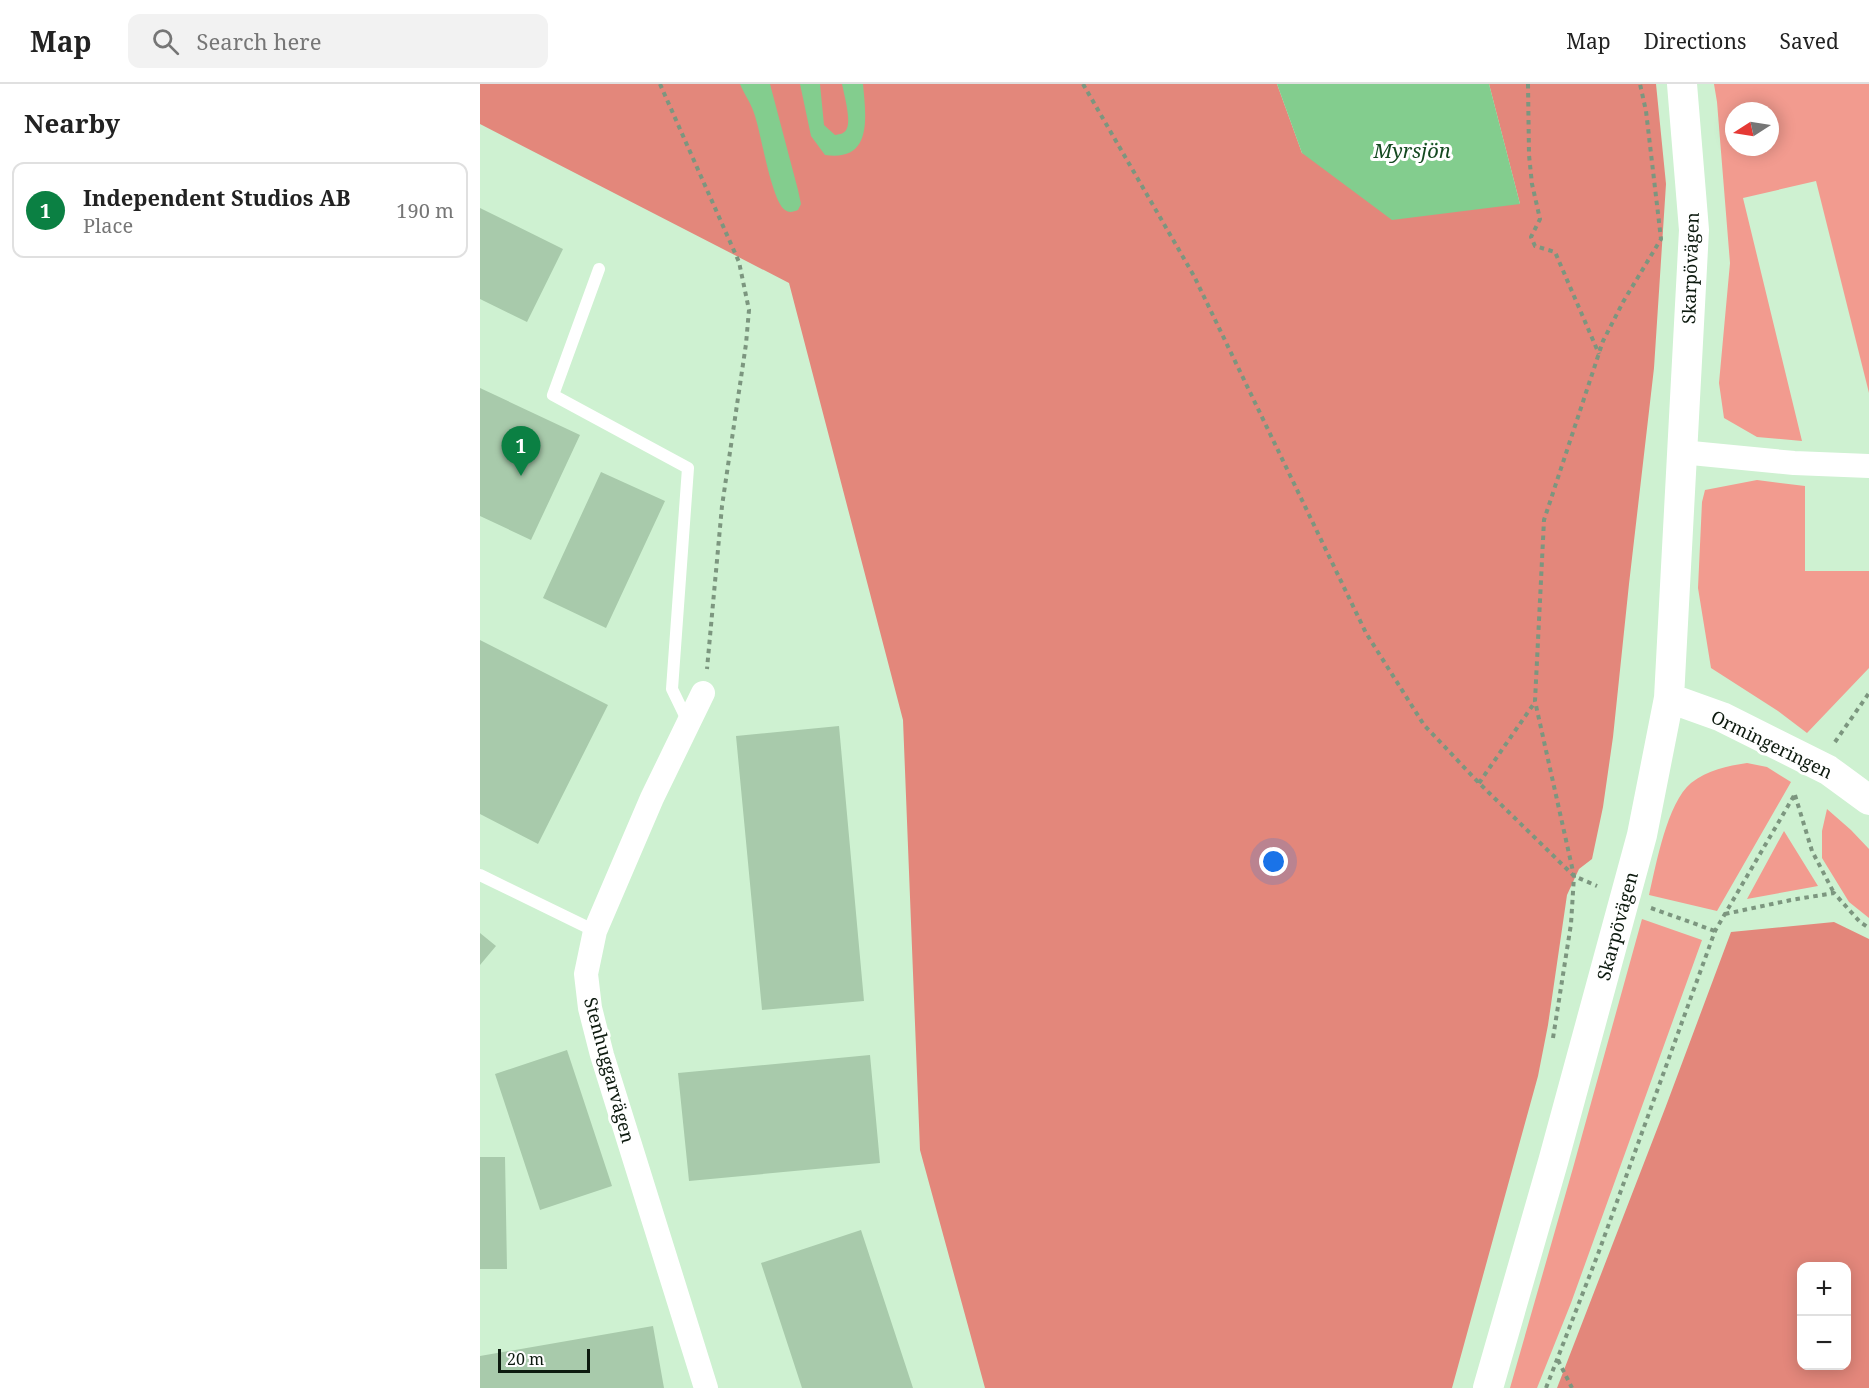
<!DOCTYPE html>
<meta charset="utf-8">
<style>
:root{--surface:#fff;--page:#f2f2f2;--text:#222;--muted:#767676;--line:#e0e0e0;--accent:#0b8043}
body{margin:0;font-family:"Noto Serif",serif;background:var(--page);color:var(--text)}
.controls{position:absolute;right:18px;bottom:18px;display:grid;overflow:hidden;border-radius:12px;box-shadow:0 3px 15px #0003}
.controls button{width:54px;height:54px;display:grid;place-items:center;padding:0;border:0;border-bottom:2px solid var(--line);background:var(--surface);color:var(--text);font:30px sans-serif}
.compass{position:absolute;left:1245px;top:18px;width:54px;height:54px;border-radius:50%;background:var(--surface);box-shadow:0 3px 15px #0003;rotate:258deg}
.scale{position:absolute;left:18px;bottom:15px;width:92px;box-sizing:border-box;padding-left:6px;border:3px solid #0d1a0f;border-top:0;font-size:16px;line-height:21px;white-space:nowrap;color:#0d1a0f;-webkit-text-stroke:4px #fff;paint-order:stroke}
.you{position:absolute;left:794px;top:778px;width:21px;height:21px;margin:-15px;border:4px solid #fff;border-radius:50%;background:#1a73e8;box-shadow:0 0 0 9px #1a73e833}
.badge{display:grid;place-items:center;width:39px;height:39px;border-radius:50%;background:var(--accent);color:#fff;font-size:20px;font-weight:700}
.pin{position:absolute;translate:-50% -50px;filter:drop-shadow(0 2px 3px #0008)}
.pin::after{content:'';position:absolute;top:32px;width:21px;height:18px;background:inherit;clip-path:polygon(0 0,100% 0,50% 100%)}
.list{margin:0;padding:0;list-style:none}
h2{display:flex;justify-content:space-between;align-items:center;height:78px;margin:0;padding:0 24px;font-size:26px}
h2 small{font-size:20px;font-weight:400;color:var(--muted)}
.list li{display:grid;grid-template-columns:39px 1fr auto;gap:18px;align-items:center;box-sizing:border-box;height:96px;margin:0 12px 12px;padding:0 12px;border:2px solid var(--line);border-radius:12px}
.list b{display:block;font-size:22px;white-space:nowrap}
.list p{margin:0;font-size:20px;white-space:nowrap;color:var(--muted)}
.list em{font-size:20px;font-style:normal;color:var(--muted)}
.icon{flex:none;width:33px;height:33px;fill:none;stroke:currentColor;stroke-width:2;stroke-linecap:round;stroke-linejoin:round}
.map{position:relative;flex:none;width:1389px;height:1304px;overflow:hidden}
header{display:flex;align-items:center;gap:36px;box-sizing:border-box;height:84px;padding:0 30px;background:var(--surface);border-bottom:2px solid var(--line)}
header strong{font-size:28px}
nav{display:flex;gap:33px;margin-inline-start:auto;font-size:21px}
.search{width:420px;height:54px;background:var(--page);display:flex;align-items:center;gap:15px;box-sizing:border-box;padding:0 21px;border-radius:12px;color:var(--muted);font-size:22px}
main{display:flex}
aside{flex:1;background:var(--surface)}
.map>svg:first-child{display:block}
.green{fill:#f29b8f;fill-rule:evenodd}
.forest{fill:#e3877b;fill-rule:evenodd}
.water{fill:#83cd8e}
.building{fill:#a8caab}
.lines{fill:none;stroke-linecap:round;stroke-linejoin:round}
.path{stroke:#7c967f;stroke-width:4;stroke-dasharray:4.5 4.5;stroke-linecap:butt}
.service{stroke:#fff;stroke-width:12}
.minor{stroke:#fff;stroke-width:24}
.tertiary{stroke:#fff;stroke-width:30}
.labels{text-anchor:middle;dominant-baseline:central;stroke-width:6;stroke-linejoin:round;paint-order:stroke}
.street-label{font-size:18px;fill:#0d1a0f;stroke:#fff}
.water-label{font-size:20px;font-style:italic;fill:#144920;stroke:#fff}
</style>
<header>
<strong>Map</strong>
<div class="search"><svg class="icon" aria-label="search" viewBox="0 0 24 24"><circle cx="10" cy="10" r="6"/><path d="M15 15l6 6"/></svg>Search here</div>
<nav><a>Map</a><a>Directions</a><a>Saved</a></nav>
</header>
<main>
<aside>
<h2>Nearby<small></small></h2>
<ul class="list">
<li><span class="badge">1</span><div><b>Independent Studios AB</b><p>Place</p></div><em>190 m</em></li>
</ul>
</aside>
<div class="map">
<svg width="1389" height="1304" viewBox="0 0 1389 1304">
<rect width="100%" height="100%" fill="#cef1d1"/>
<!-- green -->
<path class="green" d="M1234,0H1389V309L1336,97L1263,114L1322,357L1277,353L1244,334L1239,299L1250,179L1237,18ZM1254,27H1290V63H1254Z
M1277,396L1325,402V487H1389V584L1327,649L1298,627L1231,584L1218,504L1222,418L1225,406Z
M1267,679L1287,683L1311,698L1237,827L1169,811C1176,781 1187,719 1211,699C1228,686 1247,682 1267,679Z
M1347,725L1371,746L1389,765V834L1369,818L1342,774V747Z
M1304,747L1338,802L1267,815Z
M1162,835L1222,856L1091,1219L1057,1304H1030L1093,1084Z"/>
<!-- forest -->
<path class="forest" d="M0,0H797L822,69L1040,120L1009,0H1176L1186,100L1174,284L1149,500L1133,653L1123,723L1112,775L1099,785L1087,811L1068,941L1058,992L972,1304H505L440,1066L423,636L309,199L0,40Z
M1354,838L1389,855V1304H1077L1186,1022L1251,848ZM1366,1182V1282H1322V1182Z"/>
<!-- water -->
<path class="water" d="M260,0H290L318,106L321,120L318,126C313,128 309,129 305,126C291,116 281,48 274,29C271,19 264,10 260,0Z
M320,0H340L344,41L355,51C360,50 365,50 367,44C371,35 364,10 362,0H383C386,33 393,78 345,71L331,52Z
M797,0H1009L1040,120L912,136L822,69Z"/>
<!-- building -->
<path class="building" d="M0,124L83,165L47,238L0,215Z
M0,304L100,351L51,456L0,432Z
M121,388L185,417L126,544L63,514Z
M0,556L128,621L58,760L0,730Z
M359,642L384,917L282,926L256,652Z
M0,849L16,862L0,881Z
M87,966L132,1102L60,1126L15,990Z
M390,971L400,1079L209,1097L198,989Z
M0,1073H25L27,1185H0Z
M381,1146L433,1304H322L281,1179Z
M173,1242L184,1304H0V1272Z"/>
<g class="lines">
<!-- path -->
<path class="path" d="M180,0L259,178L269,226L266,260L242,422L227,585
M603,0L714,192L886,549L944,641L999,699L1094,792L1117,802
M1048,0L1049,71L1052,100L1060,135L1051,153L1055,162L1075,168L1119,270
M1355,658L1389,609
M999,699L1055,618
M1315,711L1332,767L1354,809
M1171,824L1235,847
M1245,830L1311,816L1354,809L1380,838L1389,844
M1073,954L1091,840L1094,792L1055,617L1064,436L1123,257L1143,218L1181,155L1166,27L1160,0
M1078,1276L1092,1304
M1066,1304L1118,1170L1235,847L1315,710"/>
<!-- service -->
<path class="service" d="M119,185L73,311L208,384L192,605L208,638
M0,791L115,847"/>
<!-- minor -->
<path class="minor" d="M1201,368L1314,379L1389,382
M223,609L172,714L115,847L106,890L110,924L122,971L226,1304"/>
<!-- tertiary -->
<path class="tertiary" d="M1189,614L1242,633L1348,686L1389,716
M1008,1304L1073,1078L1162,751L1189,614L1214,146L1202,0"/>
</g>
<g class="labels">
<!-- street labels -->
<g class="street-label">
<text transform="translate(1210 184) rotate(-88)">Skarpövägen</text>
<text transform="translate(1292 660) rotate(26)">Ormingeringen</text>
<text transform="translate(1137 842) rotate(-75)">Skarpövägen</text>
<text transform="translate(130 986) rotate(75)">Stenhuggarvägen</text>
</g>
<!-- water labels -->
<g class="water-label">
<text x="932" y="66">Myrsjön</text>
</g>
</g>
</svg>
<div class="controls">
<button>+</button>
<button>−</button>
</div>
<svg class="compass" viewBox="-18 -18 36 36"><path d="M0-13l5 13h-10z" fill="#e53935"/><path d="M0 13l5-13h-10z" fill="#767676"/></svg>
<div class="scale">20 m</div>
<div class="you"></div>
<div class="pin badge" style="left:41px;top:392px">1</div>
</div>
</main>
